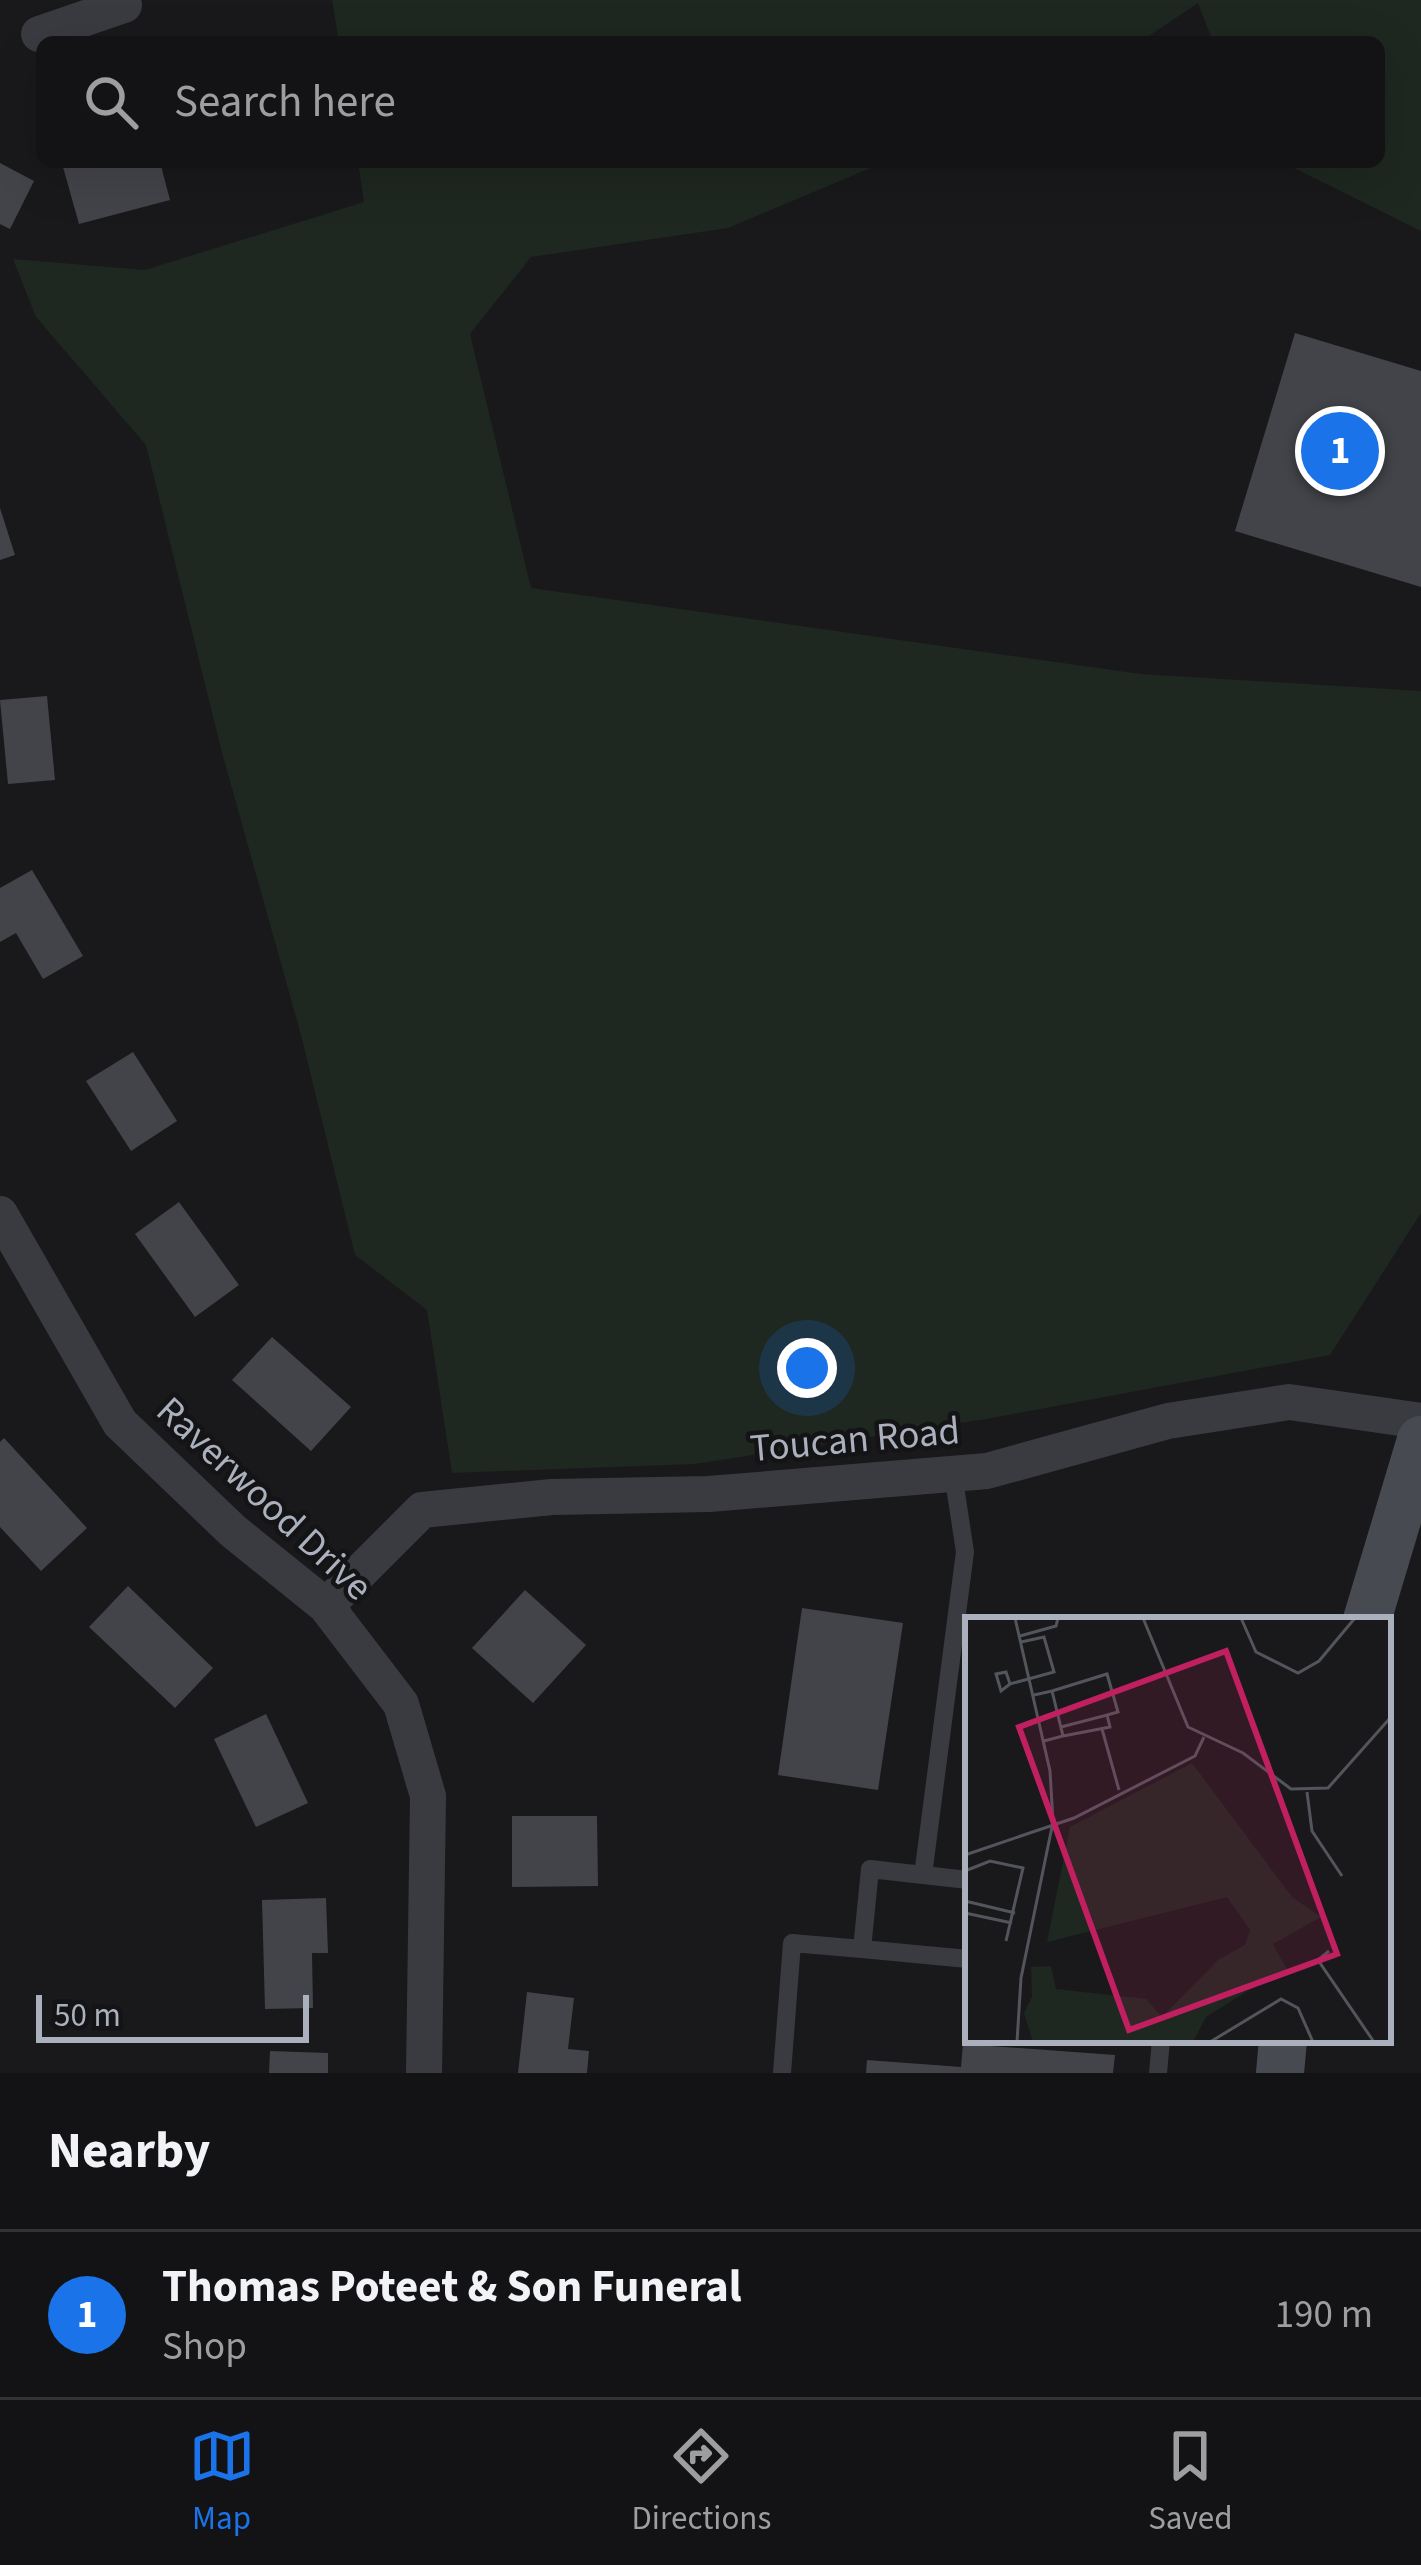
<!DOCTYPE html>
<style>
:root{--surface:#131315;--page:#1c1c1e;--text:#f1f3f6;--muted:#9d9ea0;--line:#323234;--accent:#1a73e8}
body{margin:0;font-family:"Source Sans 3",sans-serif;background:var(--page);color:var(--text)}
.scale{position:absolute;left:36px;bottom:30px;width:273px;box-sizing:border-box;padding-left:12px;border:6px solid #aab0bc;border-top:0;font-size:33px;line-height:42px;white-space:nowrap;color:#aab0bc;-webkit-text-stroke:9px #141417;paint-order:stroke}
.you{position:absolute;left:807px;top:1368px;width:42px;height:42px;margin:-30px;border:9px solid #fff;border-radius:50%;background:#1a73e8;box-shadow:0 0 0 18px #1a73e833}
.badge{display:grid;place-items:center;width:78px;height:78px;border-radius:50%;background:var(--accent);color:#fff;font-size:39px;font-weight:700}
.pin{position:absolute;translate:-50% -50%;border:6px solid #fff;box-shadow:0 3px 12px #0006}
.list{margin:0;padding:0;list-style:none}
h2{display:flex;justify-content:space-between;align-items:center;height:156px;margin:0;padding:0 48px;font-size:51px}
h2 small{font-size:39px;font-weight:400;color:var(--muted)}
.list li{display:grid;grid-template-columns:78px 1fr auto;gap:36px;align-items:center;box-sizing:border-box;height:168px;padding:0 48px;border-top:3px solid var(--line)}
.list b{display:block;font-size:45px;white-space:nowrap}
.list p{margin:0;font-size:39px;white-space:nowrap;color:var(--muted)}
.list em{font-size:39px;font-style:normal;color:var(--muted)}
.icon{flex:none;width:66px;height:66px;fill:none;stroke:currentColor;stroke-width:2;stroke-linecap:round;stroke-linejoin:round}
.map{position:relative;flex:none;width:1421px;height:2073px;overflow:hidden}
.search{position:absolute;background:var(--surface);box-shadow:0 12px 48px #0002;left:36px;right:36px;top:36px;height:132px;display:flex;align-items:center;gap:30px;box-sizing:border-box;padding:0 42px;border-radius:18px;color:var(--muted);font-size:45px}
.sheet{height:324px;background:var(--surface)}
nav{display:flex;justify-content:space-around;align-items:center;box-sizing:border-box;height:168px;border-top:3px solid var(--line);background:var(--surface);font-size:33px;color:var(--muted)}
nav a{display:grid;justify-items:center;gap:6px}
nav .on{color:var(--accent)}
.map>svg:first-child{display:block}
.green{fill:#1e2720}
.building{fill:#434449}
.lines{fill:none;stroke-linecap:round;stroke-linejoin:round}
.lane{stroke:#3a3b41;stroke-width:18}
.street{stroke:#3a3b41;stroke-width:36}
.secondary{stroke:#474a51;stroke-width:48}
.labels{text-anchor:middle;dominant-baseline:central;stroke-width:9;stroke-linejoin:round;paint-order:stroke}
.street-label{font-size:39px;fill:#aab0bc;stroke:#141417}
.inset-road{fill:none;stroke:#53555c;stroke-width:3}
.view{fill:#c12060;fill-opacity:0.15;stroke:#c12060;stroke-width:6}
.inset-edge{fill:none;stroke:#aab0bc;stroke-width:6}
</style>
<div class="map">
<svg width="1421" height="2073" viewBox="0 0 1421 2073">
<rect width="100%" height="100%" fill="#19191c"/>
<!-- green -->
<path class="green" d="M332,0H1421V231L1282,162H1379V42H1213L1198,3L1140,42H339Z
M358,162H885L728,228L531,257L470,334L531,588L1141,674L1421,691V1213L1330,1355L986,1419L695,1464L452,1473L427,1310L355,1255L301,1035L221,749L146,445L36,317L13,259L145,270L364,202Z"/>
<!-- building -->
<path class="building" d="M82,162H160L170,200L79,224L63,167Z
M0,163L34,181L10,229L0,224Z
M1295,333L1421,371V587L1235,531Z
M0,508L15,555L0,560Z
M47,696L55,780L8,784L0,700Z
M32,870L83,956L43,979L16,933L0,942V888Z
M133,1052L177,1121L131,1151L86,1081Z
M179,1202L239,1285L195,1317L135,1234Z
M272,1337L351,1407L311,1451L232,1380Z
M4,1438L87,1528L41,1571L0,1527V1442Z
M128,1586L213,1668L175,1708L89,1627Z
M525,1590L586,1645L533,1703L472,1648Z
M802,1608L903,1623L878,1790L778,1775Z
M266,1714L308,1803L256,1827L214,1739Z
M512,1816H597L598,1886L512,1887Z
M326,1898L328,1953H312L313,2008L265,2009L262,1900Z
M527,1992L574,1998L568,2049L589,2051L587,2073H518Z
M963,2044L1115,2055L1113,2073H866L867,2060L961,2067Z
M270,2051L328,2053V2073H269Z"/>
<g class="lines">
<!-- lane -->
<path class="lane" d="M923,1875L965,1552L953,1473
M968,1880L870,1869L862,1949L968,1959
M782,2073L792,1943L862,1949
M1158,2073L1161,2040"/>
<!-- street -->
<path class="street" d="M39,34L124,5L123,0
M0,1214L120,1423L233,1531L326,1606L401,1704L428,1796L424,2073
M326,1606L422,1510L552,1497L709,1494L987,1471L1168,1421L1289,1402L1421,1421"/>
<!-- secondary -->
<path class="secondary" d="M1367,1620L1421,1440
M1280,2073L1283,2040"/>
</g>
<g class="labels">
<!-- street labels -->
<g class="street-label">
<text transform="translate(855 1440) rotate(-5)">Toucan Road</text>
<text transform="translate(264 1499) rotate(43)">Raverwood Drive</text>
</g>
</g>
<!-- overview -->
<g transform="translate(965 1617)">
<rect width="426" height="426" fill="#19191c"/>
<path d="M227,146L327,280L356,300L308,327L325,358L302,362L241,400L228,425H68L59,396L67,380L66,350L86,349L91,372L181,382L197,400L253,343L280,328L285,313L262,280L82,325L105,210Z" fill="#1e2720"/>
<path class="inset-road" d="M50,1L85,154L88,205L56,361L52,425M178,1L223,110L278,136L326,172L363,171L426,100M276,1L291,35L333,56L354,44L390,1M55,19L91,9L93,1M45,67L36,74L31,57L41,55L45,67L89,55L79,20L56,25M87,74L142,57L153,95L142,98M69,78L87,74L98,119L79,124M96,110L142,98L145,110L98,119M137,112L154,173M342,175L347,214L377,259M0,238L109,201L230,139L239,120M0,254L25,244L58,251L41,324M0,284L50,296M0,296L47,306M364,334L353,343L409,425M245,425L316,382L333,391L348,425"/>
<path class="view" d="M261,34L372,337L164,413L54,110Z"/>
<rect width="426" height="426" class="inset-edge"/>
</g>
</svg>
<div class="scale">50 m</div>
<div class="you"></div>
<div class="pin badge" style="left:1340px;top:451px">1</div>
<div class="search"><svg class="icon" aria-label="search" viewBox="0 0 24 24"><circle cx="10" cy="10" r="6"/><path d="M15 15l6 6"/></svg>Search here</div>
</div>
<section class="sheet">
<h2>Nearby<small></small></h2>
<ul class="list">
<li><span class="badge">1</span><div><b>Thomas Poteet &amp; Son Funeral</b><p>Shop</p></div><em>190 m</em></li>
</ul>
</section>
<nav>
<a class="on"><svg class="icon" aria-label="map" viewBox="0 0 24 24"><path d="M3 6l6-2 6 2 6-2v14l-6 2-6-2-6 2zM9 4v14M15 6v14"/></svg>Map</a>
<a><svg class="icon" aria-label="directions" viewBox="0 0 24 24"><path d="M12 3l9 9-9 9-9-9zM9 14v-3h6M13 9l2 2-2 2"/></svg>Directions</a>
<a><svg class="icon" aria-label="saved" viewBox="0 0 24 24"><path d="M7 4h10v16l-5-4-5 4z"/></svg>Saved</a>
</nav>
